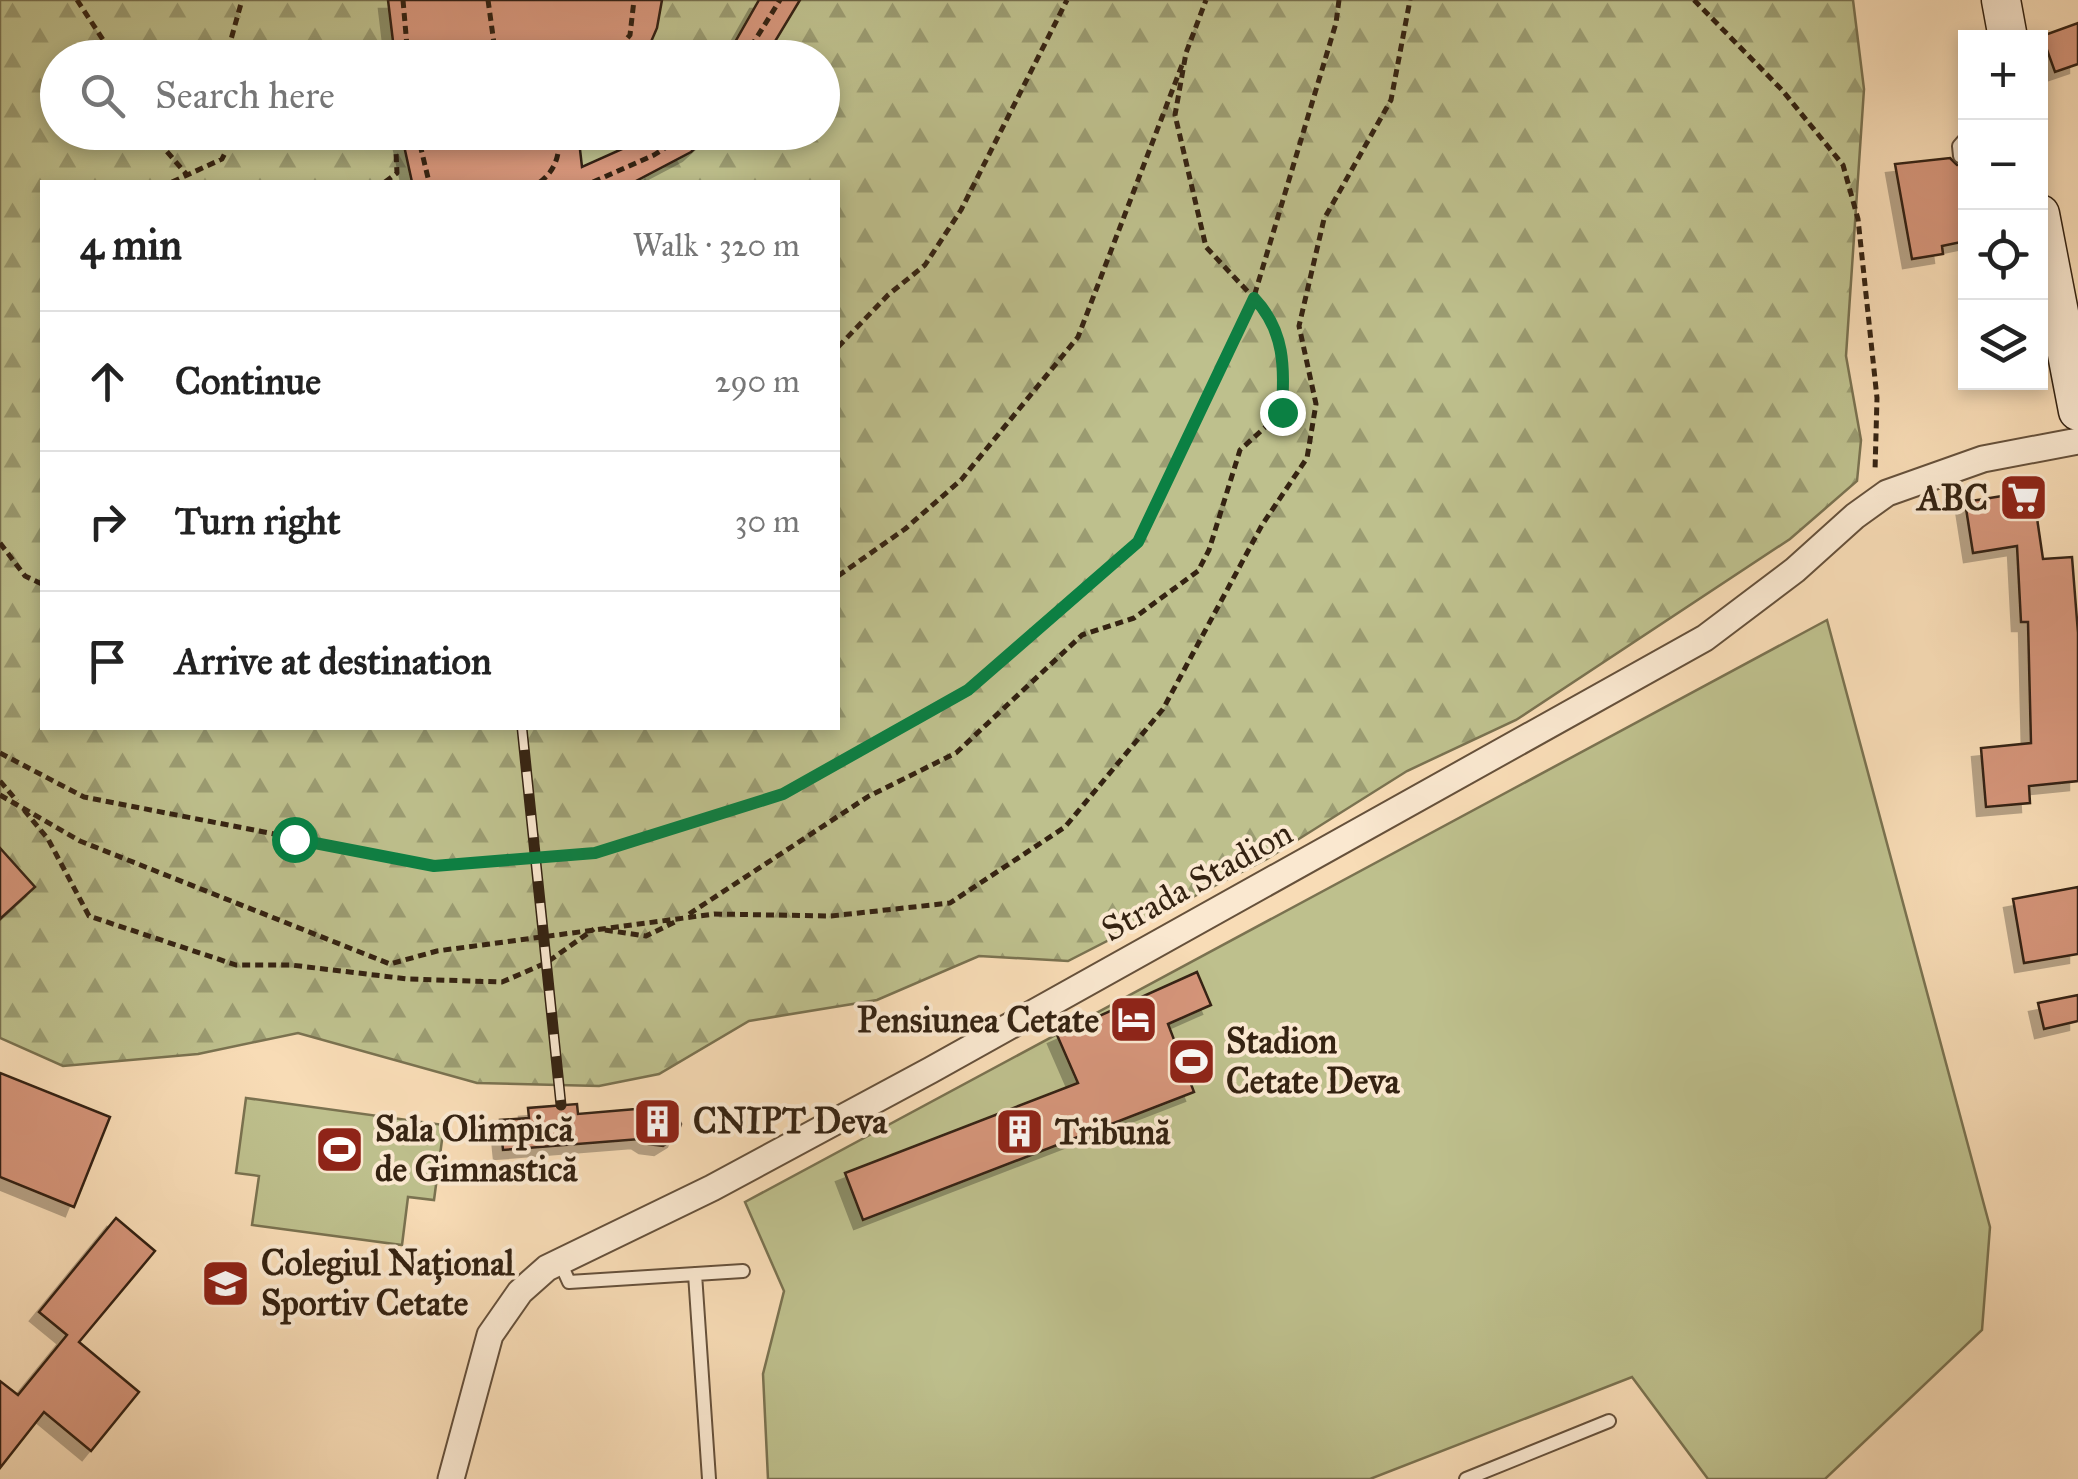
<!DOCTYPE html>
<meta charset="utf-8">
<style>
:root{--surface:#fff;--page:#f6f6f6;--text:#222;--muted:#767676;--line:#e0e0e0}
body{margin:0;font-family:"IM FELL Great Primer",serif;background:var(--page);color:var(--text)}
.controls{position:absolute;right:30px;top:30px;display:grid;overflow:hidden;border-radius:0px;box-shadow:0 5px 15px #0003}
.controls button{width:90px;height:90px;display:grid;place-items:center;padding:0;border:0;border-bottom:2px solid var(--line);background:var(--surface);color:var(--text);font:50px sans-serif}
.stop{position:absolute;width:30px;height:30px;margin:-22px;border:8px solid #0b8043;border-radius:50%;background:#fff}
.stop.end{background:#0b8043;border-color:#fff;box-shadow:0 2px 10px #0008}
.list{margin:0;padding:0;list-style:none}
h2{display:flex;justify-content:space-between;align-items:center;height:130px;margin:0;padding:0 40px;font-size:42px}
h2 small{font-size:32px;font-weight:400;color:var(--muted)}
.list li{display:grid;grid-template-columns:65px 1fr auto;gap:30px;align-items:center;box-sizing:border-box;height:140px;padding:0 40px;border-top:2px solid var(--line)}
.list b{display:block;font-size:38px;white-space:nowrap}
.list em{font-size:32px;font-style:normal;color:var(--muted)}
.icon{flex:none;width:55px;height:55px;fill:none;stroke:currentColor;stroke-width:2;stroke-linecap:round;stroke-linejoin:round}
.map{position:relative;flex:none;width:2078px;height:1479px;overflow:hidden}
.search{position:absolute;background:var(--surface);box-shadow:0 5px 15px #0003;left:40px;top:40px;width:800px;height:110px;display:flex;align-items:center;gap:25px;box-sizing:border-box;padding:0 35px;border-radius:55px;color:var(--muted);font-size:38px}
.panel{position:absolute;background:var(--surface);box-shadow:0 5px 15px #0003;left:40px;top:180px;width:800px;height:550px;border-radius:0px}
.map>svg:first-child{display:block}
.forest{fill:url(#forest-firs);stroke:#7a7250;stroke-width:2.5;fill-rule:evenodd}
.pitch{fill:#bec08d;stroke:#7a7250;stroke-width:2.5}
.building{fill:#d5957a;stroke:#352312;stroke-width:2.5;filter:url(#shadow)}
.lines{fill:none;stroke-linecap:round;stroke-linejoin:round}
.service-casing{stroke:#66513b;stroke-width:16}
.minor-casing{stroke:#66513b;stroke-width:29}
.secondary-casing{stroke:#352312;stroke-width:41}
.path{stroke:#352312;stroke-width:5;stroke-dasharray:8 5;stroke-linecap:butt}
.service{stroke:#fae8d0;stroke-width:12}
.minor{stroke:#fae8d0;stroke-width:25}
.secondary{stroke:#fae8d0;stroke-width:38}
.rail-casing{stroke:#352312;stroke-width:11}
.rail{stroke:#fae8d0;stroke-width:8;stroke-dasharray:22;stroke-linecap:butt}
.route{stroke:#0b8043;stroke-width:12}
.labels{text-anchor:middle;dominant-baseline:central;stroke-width:8;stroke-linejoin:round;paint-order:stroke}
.poi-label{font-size:35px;font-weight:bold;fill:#352312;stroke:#fae8d0;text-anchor:start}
.street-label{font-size:35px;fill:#352312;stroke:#fae8d0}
</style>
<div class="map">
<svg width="2078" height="1479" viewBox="0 0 2078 1479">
<defs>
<pattern id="forest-firs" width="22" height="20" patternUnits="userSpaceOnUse" patternTransform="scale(2.5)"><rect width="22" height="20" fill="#bec08d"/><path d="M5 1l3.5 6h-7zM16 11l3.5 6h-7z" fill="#9b9c72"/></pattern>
<filter id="shadow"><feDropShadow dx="-9" dy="9" stdDeviation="0" flood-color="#0004"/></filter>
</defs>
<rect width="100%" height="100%" fill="#f8dcb6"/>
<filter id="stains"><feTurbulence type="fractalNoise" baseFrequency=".002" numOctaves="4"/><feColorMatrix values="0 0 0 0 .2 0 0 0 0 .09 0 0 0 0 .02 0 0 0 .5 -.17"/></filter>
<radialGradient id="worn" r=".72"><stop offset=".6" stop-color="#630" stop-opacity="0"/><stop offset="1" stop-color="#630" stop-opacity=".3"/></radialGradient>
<!-- forest -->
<path class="forest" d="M0,0H1853L1864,89L1846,356L1861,440L1857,481L1790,539L1516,720L1407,771L1267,859L1068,961L979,956L877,1000L749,1021L659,1074L599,1086L477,1083L298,1033L198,1054L63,1066L0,1038ZM58,58H822V132H58ZM42,182H838V728H42Z"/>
<!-- pitch -->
<path class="pitch" d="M1827,620L1990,1227L1982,1330L1825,1479H1708L1632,1377L1370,1479H768L763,1374L784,1291L745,1202Z
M246,1098L444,1125L434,1200L408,1197L402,1245L252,1225L259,1176L236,1173Z"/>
<!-- building -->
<path class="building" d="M388,0H662L657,28L644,58H395Z
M759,0H800L765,58H726Z
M2078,23V64L2055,72L2042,36Z
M401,132H578L582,167L660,132H713L691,152L634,182H412Z
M1950,158L1957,165L1966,164V241L1942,246L1943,254L1912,259L1895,164Z
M2033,491L2043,559L2072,557L2078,633V781L2029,786L2030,803L1986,807L1981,748L2031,743L2028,622H2021L2017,546L1973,553L1965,502Z
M0,848L35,887L0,919Z
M2078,887V954L2024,963L2013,899Z
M1197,972L1211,1005L1168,1024L1194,1092L863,1220L845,1173L1078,1083L1057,1035Z
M2078,995V1021L2044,1029L2038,1003Z
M0,1073L110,1117L74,1207L0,1177Z
M656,1100L671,1104L681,1124L676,1138L663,1146L648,1144L640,1139L503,1150L500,1120L529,1118L528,1108L577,1104L578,1114L636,1109Z
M116,1218L155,1251L79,1342L139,1392L91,1451L44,1412L0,1468V1381L18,1395L67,1335L39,1312Z"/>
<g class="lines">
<defs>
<path id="service" d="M1960,156L1959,146L1966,138
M560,1262L569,1282L743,1271
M695,1274L709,1479
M1466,1479L1609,1421"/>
<path id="minor" d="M451,1479L490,1335L520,1292L547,1268L712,1188L931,1070L1705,638L1795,570L1855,516L1887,493L1983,459L2078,441"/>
<path id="secondary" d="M2001,0L2008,38
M2040,214L2078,411"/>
</defs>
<!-- service casing -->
<use href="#service" class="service-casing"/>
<!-- minor casing -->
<use href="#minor" class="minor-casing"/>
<!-- secondary casing -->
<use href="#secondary" class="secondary-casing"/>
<!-- path -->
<path class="path" d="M77,0L115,58
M403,0L408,58
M488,0L496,58
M1694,0L1782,90L1843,165L1858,219L1877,398L1875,471
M216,58L230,43L242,0
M611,58L630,35L634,0
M744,58L780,0
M150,132L188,176
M417,132L429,182
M172,182L222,159L226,151V132
M385,182L397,173L395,132
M540,182C556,170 561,153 558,132
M593,182L654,155L689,132
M838,347L888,295L925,265L961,210L1067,0
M0,543L25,576L42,584
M838,576L905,529L961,480L1078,337L1182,65
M0,753L84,797L434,865L595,853L783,794L968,690L1138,542L1250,310L1336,23L1339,0
M0,781L17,801
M0,795L80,841L390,964L437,951L714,914L831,916L950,903L1065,827L1163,709L1262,525L1307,458L1316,404L1299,326L1324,219L1391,100L1410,0
M24,810L48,839L89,916L236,965H291L408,979L502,982L546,963L594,929
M689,914L869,796L956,753L1082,635L1134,618L1198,571L1209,550L1240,450L1282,412L1285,360L1267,312L1206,247L1175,115L1186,53L1206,0
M605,930L646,936L679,920"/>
<!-- service -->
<use href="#service" class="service"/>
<!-- minor -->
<use href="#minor" class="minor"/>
<!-- secondary -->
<use href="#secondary" class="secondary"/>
<defs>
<path id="rail" d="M522,728L561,1105"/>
</defs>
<!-- rail casing -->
<use href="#rail" class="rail-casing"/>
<!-- rail -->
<use href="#rail" class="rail"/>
</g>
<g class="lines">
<!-- route -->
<path class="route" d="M294,839L434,866L595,853L783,794L968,690L1138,542L1254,298C1286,332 1284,368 1282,412"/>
</g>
<!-- icons -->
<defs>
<symbol id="supermarket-square" viewBox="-11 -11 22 22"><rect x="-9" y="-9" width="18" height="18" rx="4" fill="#8f2418" stroke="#fae8d0"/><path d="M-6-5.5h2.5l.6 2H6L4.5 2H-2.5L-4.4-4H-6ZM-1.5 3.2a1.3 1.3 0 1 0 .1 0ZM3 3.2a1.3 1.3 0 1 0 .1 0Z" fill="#fff"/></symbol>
<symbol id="hotel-square" viewBox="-11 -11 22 22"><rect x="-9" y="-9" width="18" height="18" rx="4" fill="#8f2418" stroke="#fae8d0"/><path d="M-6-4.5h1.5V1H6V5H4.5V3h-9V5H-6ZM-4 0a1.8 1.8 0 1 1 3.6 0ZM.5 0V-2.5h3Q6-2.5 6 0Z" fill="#fff"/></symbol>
<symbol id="stadium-square" viewBox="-11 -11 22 22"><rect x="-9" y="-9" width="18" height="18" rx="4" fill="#8f2418" stroke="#fae8d0"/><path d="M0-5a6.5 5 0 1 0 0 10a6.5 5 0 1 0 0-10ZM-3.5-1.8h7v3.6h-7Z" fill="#fff"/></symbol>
<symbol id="building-square" viewBox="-11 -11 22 22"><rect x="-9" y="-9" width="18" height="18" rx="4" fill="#8f2418" stroke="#fae8d0"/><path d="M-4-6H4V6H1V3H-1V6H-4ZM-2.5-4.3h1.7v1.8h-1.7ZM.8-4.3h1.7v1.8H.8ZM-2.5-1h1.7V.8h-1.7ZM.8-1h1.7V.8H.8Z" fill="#fff"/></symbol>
<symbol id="university-square" viewBox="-11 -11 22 22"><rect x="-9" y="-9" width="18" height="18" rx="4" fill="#8f2418" stroke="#fae8d0"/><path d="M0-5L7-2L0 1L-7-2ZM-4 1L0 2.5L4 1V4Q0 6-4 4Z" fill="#fff"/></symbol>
</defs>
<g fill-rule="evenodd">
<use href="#supermarket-square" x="1996" y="470" width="55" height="55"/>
<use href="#hotel-square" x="1106" y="992" width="55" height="55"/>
<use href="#stadium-square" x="1164" y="1034" width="55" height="55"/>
<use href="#building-square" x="630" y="1094" width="55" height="55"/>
<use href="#building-square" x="992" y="1104" width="55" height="55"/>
<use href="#stadium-square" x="312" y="1122" width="55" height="55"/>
<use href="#university-square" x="198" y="1256" width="55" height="55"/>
</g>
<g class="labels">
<!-- poi labels -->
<g class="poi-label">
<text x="1988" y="498" text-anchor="end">ABC</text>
<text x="1099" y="1020" text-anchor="end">Pensiunea Cetate</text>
<text x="1226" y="1041">Stadion<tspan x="1226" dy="40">Cetate Deva</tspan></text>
<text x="693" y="1121">CNIPT Deva</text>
<text x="375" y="1129">Sala Olimpică<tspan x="375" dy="40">de Gimnastică</tspan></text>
<text x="1055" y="1132">Tribună</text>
<text x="261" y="1263">Colegiul Național<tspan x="261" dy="40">Sportiv Cetate</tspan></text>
</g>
<!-- street labels -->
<g class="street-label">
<text transform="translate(1197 881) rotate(-29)">Strada Stadion</text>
</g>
</g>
<rect width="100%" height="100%" filter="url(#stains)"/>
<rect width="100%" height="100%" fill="url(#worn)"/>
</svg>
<div class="controls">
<button>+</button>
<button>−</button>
<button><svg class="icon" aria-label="locate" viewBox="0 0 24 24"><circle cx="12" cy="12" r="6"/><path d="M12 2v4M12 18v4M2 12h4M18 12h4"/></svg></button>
<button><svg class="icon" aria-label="layers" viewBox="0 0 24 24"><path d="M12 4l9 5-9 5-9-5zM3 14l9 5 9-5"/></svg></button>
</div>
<div class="stop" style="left:294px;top:839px"></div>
<div class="stop end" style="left:1282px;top:412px"></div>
<div class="search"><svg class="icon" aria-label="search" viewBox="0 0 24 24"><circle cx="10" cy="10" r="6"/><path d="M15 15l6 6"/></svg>Search here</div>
<section class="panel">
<h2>4 min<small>Walk · 320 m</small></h2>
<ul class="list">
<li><svg class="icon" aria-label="ahead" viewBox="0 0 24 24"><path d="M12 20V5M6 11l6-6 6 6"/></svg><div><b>Continue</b></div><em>290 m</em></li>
<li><svg class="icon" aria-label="right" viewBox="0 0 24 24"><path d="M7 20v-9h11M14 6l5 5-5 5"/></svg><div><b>Turn right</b></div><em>30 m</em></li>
<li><svg class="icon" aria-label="arrive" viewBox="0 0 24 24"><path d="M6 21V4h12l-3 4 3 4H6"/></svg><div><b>Arrive at destination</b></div></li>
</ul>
</section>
</div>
